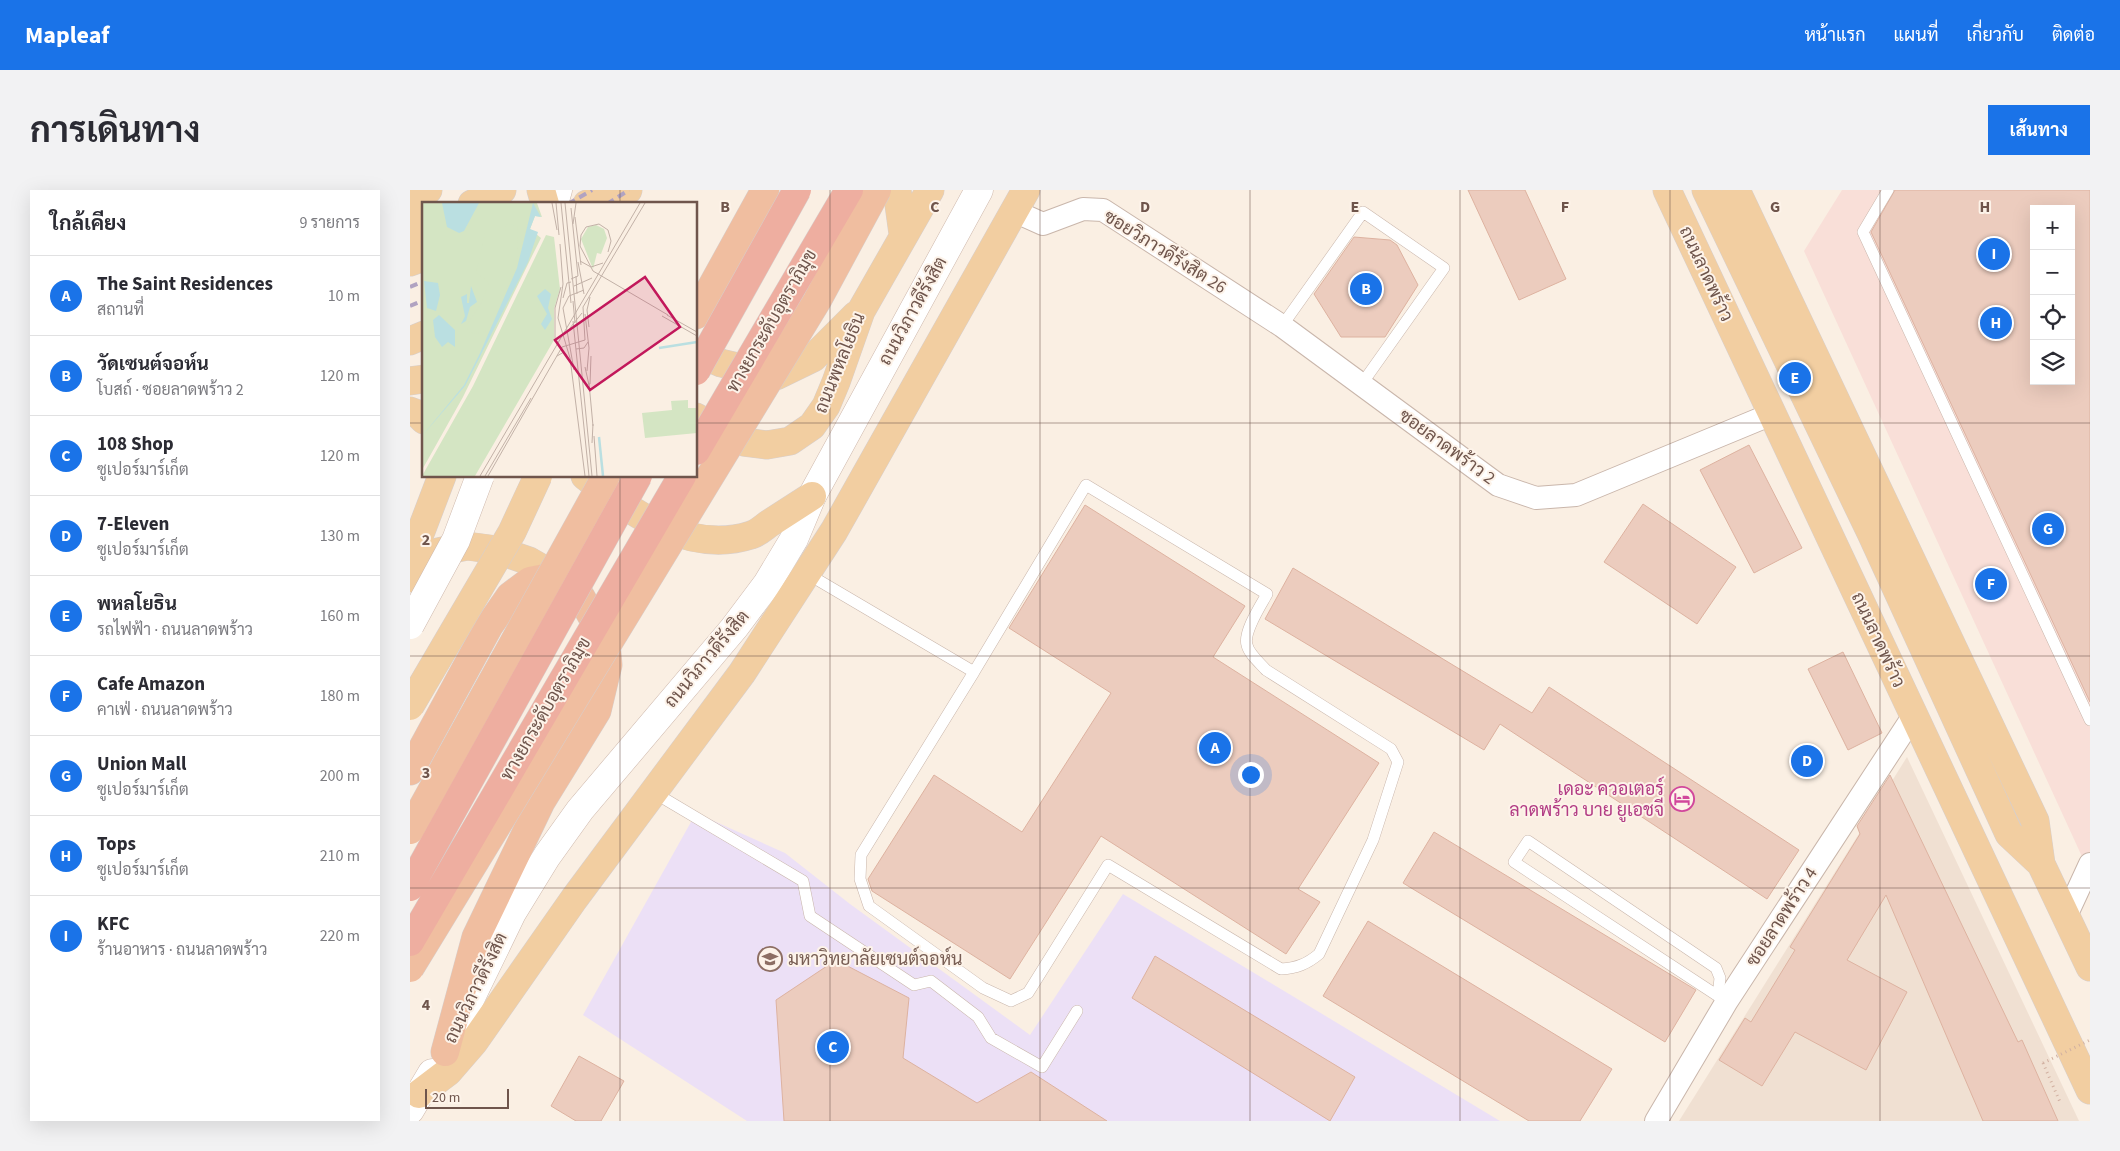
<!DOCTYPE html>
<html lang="th">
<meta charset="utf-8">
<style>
:root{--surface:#fff;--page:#f2f2f3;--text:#2b2b33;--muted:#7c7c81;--line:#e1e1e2;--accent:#1a73e8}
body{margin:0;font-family:"Source Sans 3",Sarabun,sans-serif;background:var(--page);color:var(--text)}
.controls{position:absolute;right:15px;top:15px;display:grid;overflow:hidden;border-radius:0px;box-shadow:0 5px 20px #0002}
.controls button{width:45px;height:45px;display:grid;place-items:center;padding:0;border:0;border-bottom:1px solid var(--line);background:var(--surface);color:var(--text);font:25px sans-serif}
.scale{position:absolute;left:15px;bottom:12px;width:84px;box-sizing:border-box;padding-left:5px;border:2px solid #6f554c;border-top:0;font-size:14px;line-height:18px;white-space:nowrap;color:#6f554c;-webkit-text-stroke:4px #fdf3e9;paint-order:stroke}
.you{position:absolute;left:840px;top:584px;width:18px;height:18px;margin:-12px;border:4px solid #fff;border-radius:50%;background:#1a73e8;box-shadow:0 0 0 8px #1a73e833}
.badge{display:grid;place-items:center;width:32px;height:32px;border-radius:50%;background:var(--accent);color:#fff;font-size:16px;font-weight:700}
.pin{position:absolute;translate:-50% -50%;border:2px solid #fff;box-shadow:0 1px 5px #0006}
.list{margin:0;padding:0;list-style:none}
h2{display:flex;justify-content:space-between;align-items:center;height:65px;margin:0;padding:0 20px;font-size:21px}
h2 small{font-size:16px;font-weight:400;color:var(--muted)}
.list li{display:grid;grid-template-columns:32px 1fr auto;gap:15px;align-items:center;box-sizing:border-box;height:80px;padding:0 20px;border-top:1px solid var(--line)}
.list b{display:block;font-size:19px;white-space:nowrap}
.list p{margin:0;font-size:16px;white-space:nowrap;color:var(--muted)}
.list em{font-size:16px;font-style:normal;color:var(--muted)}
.icon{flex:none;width:28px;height:28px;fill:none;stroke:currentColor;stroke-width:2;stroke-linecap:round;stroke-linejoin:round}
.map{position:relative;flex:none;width:1680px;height:931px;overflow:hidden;border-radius:0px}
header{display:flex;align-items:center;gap:30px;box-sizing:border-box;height:70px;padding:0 25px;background:var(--accent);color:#fff}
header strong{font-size:24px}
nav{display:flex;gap:28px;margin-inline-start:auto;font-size:18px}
.intro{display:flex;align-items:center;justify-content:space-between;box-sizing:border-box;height:120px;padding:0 30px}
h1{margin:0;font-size:35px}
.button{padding:12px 22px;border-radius:0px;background:var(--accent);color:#fff;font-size:18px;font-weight:700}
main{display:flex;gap:30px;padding:0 30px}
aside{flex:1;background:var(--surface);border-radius:0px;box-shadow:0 5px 20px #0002}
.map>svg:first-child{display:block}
.residential{fill:#f0e0d2}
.commercial{fill:#f9dfd8;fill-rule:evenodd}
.education{fill:#ece0f6}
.building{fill:#ecccbe;stroke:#ddb2a0;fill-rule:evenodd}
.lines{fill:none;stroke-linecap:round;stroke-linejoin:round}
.service-casing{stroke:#c9b6ab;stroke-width:12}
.minor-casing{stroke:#c9b6ab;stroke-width:24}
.secondary-casing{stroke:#ceb8ac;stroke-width:29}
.primary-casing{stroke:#d7cfcd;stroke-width:29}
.trunk-casing{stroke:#d7cfcd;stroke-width:29}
.path{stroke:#d1b0a1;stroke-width:3;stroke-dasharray:1 4;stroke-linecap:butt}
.service{stroke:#fff;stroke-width:11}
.minor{stroke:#fff;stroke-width:22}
.secondary{stroke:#fff;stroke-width:28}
.primary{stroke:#f2cea1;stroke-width:28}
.trunk{stroke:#f0bea0;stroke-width:28}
.rail{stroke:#b1a3c1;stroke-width:4;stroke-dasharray:8 5;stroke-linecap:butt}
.secondary-bridge-casing{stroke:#ceb8ac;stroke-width:29;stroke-linecap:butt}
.primary-bridge-casing{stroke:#d7cfcd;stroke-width:29;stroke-linecap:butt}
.trunk-bridge-casing{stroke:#d7cfcd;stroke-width:29;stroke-linecap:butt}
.motorway-bridge-casing{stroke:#d7cfcd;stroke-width:29;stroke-linecap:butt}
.path-bridge{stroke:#d1b0a1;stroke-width:3;stroke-dasharray:1 4;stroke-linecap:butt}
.secondary-bridge{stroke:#fff;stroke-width:28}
.primary-bridge{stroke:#f2cea1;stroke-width:28}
.trunk-bridge{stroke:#f0bea0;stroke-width:28}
.motorway-bridge{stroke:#eeaea0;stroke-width:28}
.grid{fill:none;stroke:#6f554c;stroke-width:1;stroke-opacity:0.55}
.labels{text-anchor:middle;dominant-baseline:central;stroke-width:4;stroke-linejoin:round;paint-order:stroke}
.street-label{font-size:18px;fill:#6f554c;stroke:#fdf3e9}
.hotel-label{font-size:18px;fill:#b23c85;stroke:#fdf3e9;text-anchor:end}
.education-label{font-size:18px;fill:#785e54;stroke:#fdf3e9;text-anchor:start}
.inset-river{fill:none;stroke:#badfe1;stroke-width:2.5}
.inset-road{fill:none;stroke:#c2b1a7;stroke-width:1}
.view{fill:#c2185b;fill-opacity:0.15;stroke:#c2185b;stroke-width:2.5}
.inset-edge{fill:none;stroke:#6f554c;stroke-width:2.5}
.grid-label{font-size:16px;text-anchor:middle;font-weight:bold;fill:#6f554c;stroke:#fdf3e9;stroke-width:4;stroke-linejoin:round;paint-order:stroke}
</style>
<header>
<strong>Mapleaf</strong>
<nav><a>หน้าแรก</a><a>แผนที่</a><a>เกี่ยวกับ</a><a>ติดต่อ</a></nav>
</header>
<div class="intro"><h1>การเดินทาง</h1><a class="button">เส้นทาง</a></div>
<main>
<aside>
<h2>ใกล้เคียง<small>9 รายการ</small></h2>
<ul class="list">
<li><span class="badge">A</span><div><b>The Saint Residences</b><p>สถานที่</p></div><em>10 m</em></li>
<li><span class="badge">B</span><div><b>วัดเซนต์จอห์น</b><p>โบสถ์ · ซอยลาดพร้าว 2</p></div><em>120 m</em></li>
<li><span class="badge">C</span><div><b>108 Shop</b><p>ซูเปอร์มาร์เก็ต</p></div><em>120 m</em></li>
<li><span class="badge">D</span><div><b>7-Eleven</b><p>ซูเปอร์มาร์เก็ต</p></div><em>130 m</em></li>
<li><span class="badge">E</span><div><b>พหลโยธิน</b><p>รถไฟฟ้า · ถนนลาดพร้าว</p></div><em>160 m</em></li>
<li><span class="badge">F</span><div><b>Cafe Amazon</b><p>คาเฟ่ · ถนนลาดพร้าว</p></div><em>180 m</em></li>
<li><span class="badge">G</span><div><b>Union Mall</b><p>ซูเปอร์มาร์เก็ต</p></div><em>200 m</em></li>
<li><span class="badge">H</span><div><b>Tops</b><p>ซูเปอร์มาร์เก็ต</p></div><em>210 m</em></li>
<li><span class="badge">I</span><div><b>KFC</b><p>ร้านอาหาร · ถนนลาดพร้าว</p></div><em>220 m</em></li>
</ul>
</aside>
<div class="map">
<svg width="1680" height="931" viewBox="0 0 1680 931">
<rect width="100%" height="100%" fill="#faefe3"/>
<!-- residential -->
<path class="residential" d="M1497,567L1669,931H1269Z"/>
<!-- commercial -->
<path class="commercial" d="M1432,0H1680V684L1394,61ZM1624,19H1661V191H1624Z"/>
<!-- education -->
<path class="education" d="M286,623L375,663L440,714L620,845L713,704L1090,931H337L173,825Z"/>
<!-- building -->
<path class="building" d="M1058,0H1115L1156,89L1109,110Z
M1485,0H1680V512L1461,42ZM1624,19H1661V191H1624Z
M944,47L980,50L987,55L1008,95L975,147H931L904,104Z
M1339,255L1392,358L1344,383L1290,280Z
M1233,314L1326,377L1287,434L1194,372Z
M675,315L835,416L803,467L969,573L888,699L910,712L876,764L691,646L600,789L462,701L458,689L524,585L612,642L701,503L599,438Z
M883,378L1122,523L1139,497L1389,660L1357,709L1090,534L1074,560L855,429Z
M1433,462L1472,543L1438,560L1398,479Z
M1480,585L1608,852L1612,850L1648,931H1573L1476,705L1437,770L1497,802L1456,880L1385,842L1352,896L1309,870L1335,828L1341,832L1385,760L1380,757L1450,644L1447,636Z
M1024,642L1286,800L1255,852L993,693Z
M958,731L1202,879L1170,931H1119L913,806Z
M745,766L945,887L920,931L722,808Z
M426,770L499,808L493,868L567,913L621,882L697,931H374L366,810Z
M169,866L214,891L191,931H166L141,916Z"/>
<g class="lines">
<defs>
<path id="service" d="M1478,0L1453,42L1680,530
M872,136L953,22L1034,78L951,195
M396,383L564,482L676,295L857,404C851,415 833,442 837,455C839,464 850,473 856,480L981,559L988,572L963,650L909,764C897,774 887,778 871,779L698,675L618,803L601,811L573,798L459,716L450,689L451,665L564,482
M243,602L393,691L400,726L504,795L521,791L568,827L581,848L632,877L667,821
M1308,806L1310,788L1306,778L1118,651L1104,672L1308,806L1317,811"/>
<path id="minor" d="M604,21L633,34L673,19L693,20L872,136L1088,295L1126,308L1166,305L1362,224
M1656,726L1680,674
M1246,931L1317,811L1504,525"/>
<path id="secondary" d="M144,14L148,0
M51,828L102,723L137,666L170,620L324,438L357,394L384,349L402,306L569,0
M0,920L22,883"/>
<path id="primary" d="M131,0L135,14
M487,0L493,44
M1257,0L1680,900
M1296,0L1461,343L1599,644L1631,674
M1326,0L1625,631L1631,674L1680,777
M62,14L92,0
M177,14L218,0
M0,16L18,0
M0,43L14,36
M0,72L14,67
M0,151L14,145
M286,162L311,173L366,186L403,168L446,125
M0,191L14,189
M0,221L8,224L14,230
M286,227L306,240L334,252L357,255L380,251L402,236L416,216L426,192L451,121L520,0
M175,286C221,323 279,365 341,345C348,343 354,337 360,333C374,324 388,315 402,306
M0,370L32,286
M0,388L28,362L57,356L87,360L119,371L145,386
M9,904L38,882L64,852L164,709L332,483L424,341L616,0"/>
<path id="trunk" d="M286,125L355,0
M0,581L79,436L100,406L120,391L145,386L171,407L196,452L198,475L187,521L131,612L66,747L35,862"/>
</defs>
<!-- service casing -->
<use href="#service" class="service-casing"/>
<!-- minor casing -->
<use href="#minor" class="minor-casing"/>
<!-- secondary casing -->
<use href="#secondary" class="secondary-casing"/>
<!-- primary casing -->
<use href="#primary" class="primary-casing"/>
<!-- trunk casing -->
<use href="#trunk" class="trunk-casing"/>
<!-- path -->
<path class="path" d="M1633,873L1650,912"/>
<!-- service -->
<use href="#service" class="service"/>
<!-- minor -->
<use href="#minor" class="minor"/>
<!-- secondary -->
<use href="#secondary" class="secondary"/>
<!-- primary -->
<use href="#primary" class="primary"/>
<!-- trunk -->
<use href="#trunk" class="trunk"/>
<!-- rail -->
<path class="rail" d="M158,14L182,0
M197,14L219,0
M0,97L14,91
M0,116L14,110"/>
<defs>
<path id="secondary-bridge" d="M0,435L46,350L70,286"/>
<path id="primary-bridge" d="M0,516L102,342L128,286"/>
<path id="trunk-bridge" d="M0,640L196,286
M0,778L407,111L467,0"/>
<path id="motorway-bridge" d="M286,181L387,0
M286,261L439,0
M0,697L228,286
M0,752L272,286"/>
</defs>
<!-- secondary-bridge casing -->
<use href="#secondary-bridge" class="secondary-bridge-casing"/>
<!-- primary-bridge casing -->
<use href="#primary-bridge" class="primary-bridge-casing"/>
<!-- trunk-bridge casing -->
<use href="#trunk-bridge" class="trunk-bridge-casing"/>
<!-- motorway-bridge casing -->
<use href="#motorway-bridge" class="motorway-bridge-casing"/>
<!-- path-bridge -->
<path class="path-bridge" d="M1633,873L1680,850"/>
<!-- secondary-bridge -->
<use href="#secondary-bridge" class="secondary-bridge"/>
<!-- primary-bridge -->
<use href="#primary-bridge" class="primary-bridge"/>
<!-- trunk-bridge -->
<use href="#trunk-bridge" class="trunk-bridge"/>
<!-- motorway-bridge -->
<use href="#motorway-bridge" class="motorway-bridge"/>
</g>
<!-- grid -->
<path class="grid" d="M210,0V14M420,0V931M630,0V931M840,0V931M1050,0V931M1260,0V931M1470,0V931M0,233H14M286,233H1680M210,286V931M0,466H1680M0,698H1680"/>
<!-- icons -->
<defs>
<symbol id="hotel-ring" viewBox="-11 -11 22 22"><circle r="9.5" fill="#fdf3e9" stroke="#d1479c" stroke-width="1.5"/><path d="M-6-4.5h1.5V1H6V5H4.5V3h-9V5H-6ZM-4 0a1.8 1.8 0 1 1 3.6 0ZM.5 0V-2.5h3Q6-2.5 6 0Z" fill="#d1479c"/></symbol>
<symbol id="university-ring" viewBox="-11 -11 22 22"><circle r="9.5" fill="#fdf3e9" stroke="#8d6e63" stroke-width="1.5"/><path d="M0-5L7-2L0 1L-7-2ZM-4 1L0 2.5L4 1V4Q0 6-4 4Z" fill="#8d6e63"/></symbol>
</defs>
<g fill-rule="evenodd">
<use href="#hotel-ring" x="1258" y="595" width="28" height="28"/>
<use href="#university-ring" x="346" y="755" width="28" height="28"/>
</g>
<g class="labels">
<!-- street labels -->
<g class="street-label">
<text transform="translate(755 62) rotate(32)">ซอยวิภาวดีรังสิต 26</text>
<text transform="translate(1296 84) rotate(65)">ถนนลาดพร้าว</text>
<text transform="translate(503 121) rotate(-61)">ถนนวิภาวดีรังสิต</text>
<text transform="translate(362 131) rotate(-60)">ทางยกระดับอุตราภิมุข</text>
<text transform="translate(430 173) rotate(-68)">ถนนพหลโยธิน</text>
<text transform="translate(1037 257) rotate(36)">ซอยลาดพร้าว 2</text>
<text transform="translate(1468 450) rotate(65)">ถนนลาดพร้าว</text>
<text transform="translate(297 469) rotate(-50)">ถนนวิภาวดีรังสิต</text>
<text transform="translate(136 519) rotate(-60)">ทางยกระดับอุตราภิมุข</text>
<text transform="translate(1372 727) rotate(-57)">ซอยลาดพร้าว 4</text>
<text transform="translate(66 798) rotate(-64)">ถนนวิภาวดีรังสิต</text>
</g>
<!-- hotel labels -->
<g class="hotel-label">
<text x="1254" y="599">เดอะ ควอเตอร์<tspan x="1254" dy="21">ลาดพร้าว บาย ยูเอชจี</tspan></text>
</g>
<!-- education labels -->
<g class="education-label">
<text x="378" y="769">มหาวิทยาลัยเซนต์จอห์น</text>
</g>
</g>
<!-- overview -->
<g transform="translate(12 12)">
<rect width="275" height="275" fill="#faefe3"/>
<path d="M266,198V206H275V231L223,236L220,211L250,208L249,199Z" fill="#d4e5c3"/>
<path d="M0,1H115L120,15L113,14L108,27L119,36L110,54L41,195L0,268ZM174,23L182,27L185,36L179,52L175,51L171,67L159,37L166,25ZM124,33L132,35L138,87L132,107V138L53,274H0L51,184Z" fill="#d4e5c3"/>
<path d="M84,22L95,24L96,56L92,70L67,128L53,132L45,129L46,121L60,100L67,80L54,71L63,31H83Z" fill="#d4e5c3"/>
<path d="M20,1H57L42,29L37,31L25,25ZM111,1L119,15L113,14L108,27L116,30L106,60L43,184L0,234L42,183L58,151L95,66ZM2,79L16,81L18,93L14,109L5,106ZM49,84L55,100L48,105L44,119L39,122L43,114L39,95L45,92V101H47ZM123,87L129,92L126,106L130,117L123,128L119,122L125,112L115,94ZM17,113L33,128V145L26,140L20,145L13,135L11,118Z" fill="#badfe1"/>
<path class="inset-river" d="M237,146L275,140M177,235L181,274"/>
<path class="inset-road" d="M130,1L135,28M134,1L137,33M139,1L149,101M143,1L170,274M149,6L156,74L149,77M153,15L159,63M151,22L154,1M138,42L141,82L136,116L148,156L163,274M186,50L189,39L186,28L177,22L164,25L159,33L158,44L171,69L246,113M158,59L169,65L181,61M156,60L162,92M154,74L155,92M152,84L170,76M141,96L145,81L149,80M151,99L153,121M163,112L167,146L165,169M245,113L275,130M240,114L275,134M151,119L167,274M167,125L165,108L168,95M144,131L160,111M133,140V106L139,85M154,147L162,146L166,140M135,154L142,150L146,156M163,165L167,183M152,168L141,106L147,94L162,88M167,181L171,224M168,182L169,154M172,234L175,274M170,241L171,222M58,274L218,1M63,274L109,196M66,274L140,145L163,138L161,105L223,1"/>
<path class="view" d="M223,75L258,125L168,188L133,138Z"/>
<rect width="275" height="275" class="inset-edge"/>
</g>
<g class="grid-label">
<text x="315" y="22">B</text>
<text x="525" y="22">C</text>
<text x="735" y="22">D</text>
<text x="945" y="22">E</text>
<text x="1155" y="22">F</text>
<text x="1365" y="22">G</text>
<text x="1575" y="22">H</text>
<text x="16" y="355">2</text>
<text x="16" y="588">3</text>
<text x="16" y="820">4</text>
</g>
</svg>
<div class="controls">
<button>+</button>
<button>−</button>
<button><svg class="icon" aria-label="locate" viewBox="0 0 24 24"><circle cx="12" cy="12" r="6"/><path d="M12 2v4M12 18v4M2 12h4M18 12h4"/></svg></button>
<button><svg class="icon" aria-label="layers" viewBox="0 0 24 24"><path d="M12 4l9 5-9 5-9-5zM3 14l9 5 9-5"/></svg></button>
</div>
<div class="scale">20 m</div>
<div class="you"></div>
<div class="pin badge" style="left:805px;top:558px">A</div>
<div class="pin badge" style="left:956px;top:99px">B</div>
<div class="pin badge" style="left:423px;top:857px">C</div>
<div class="pin badge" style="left:1397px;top:571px">D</div>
<div class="pin badge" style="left:1385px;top:188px">E</div>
<div class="pin badge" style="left:1581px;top:394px">F</div>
<div class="pin badge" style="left:1638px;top:339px">G</div>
<div class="pin badge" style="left:1586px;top:133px">H</div>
<div class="pin badge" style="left:1584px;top:64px">I</div>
</div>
</main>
